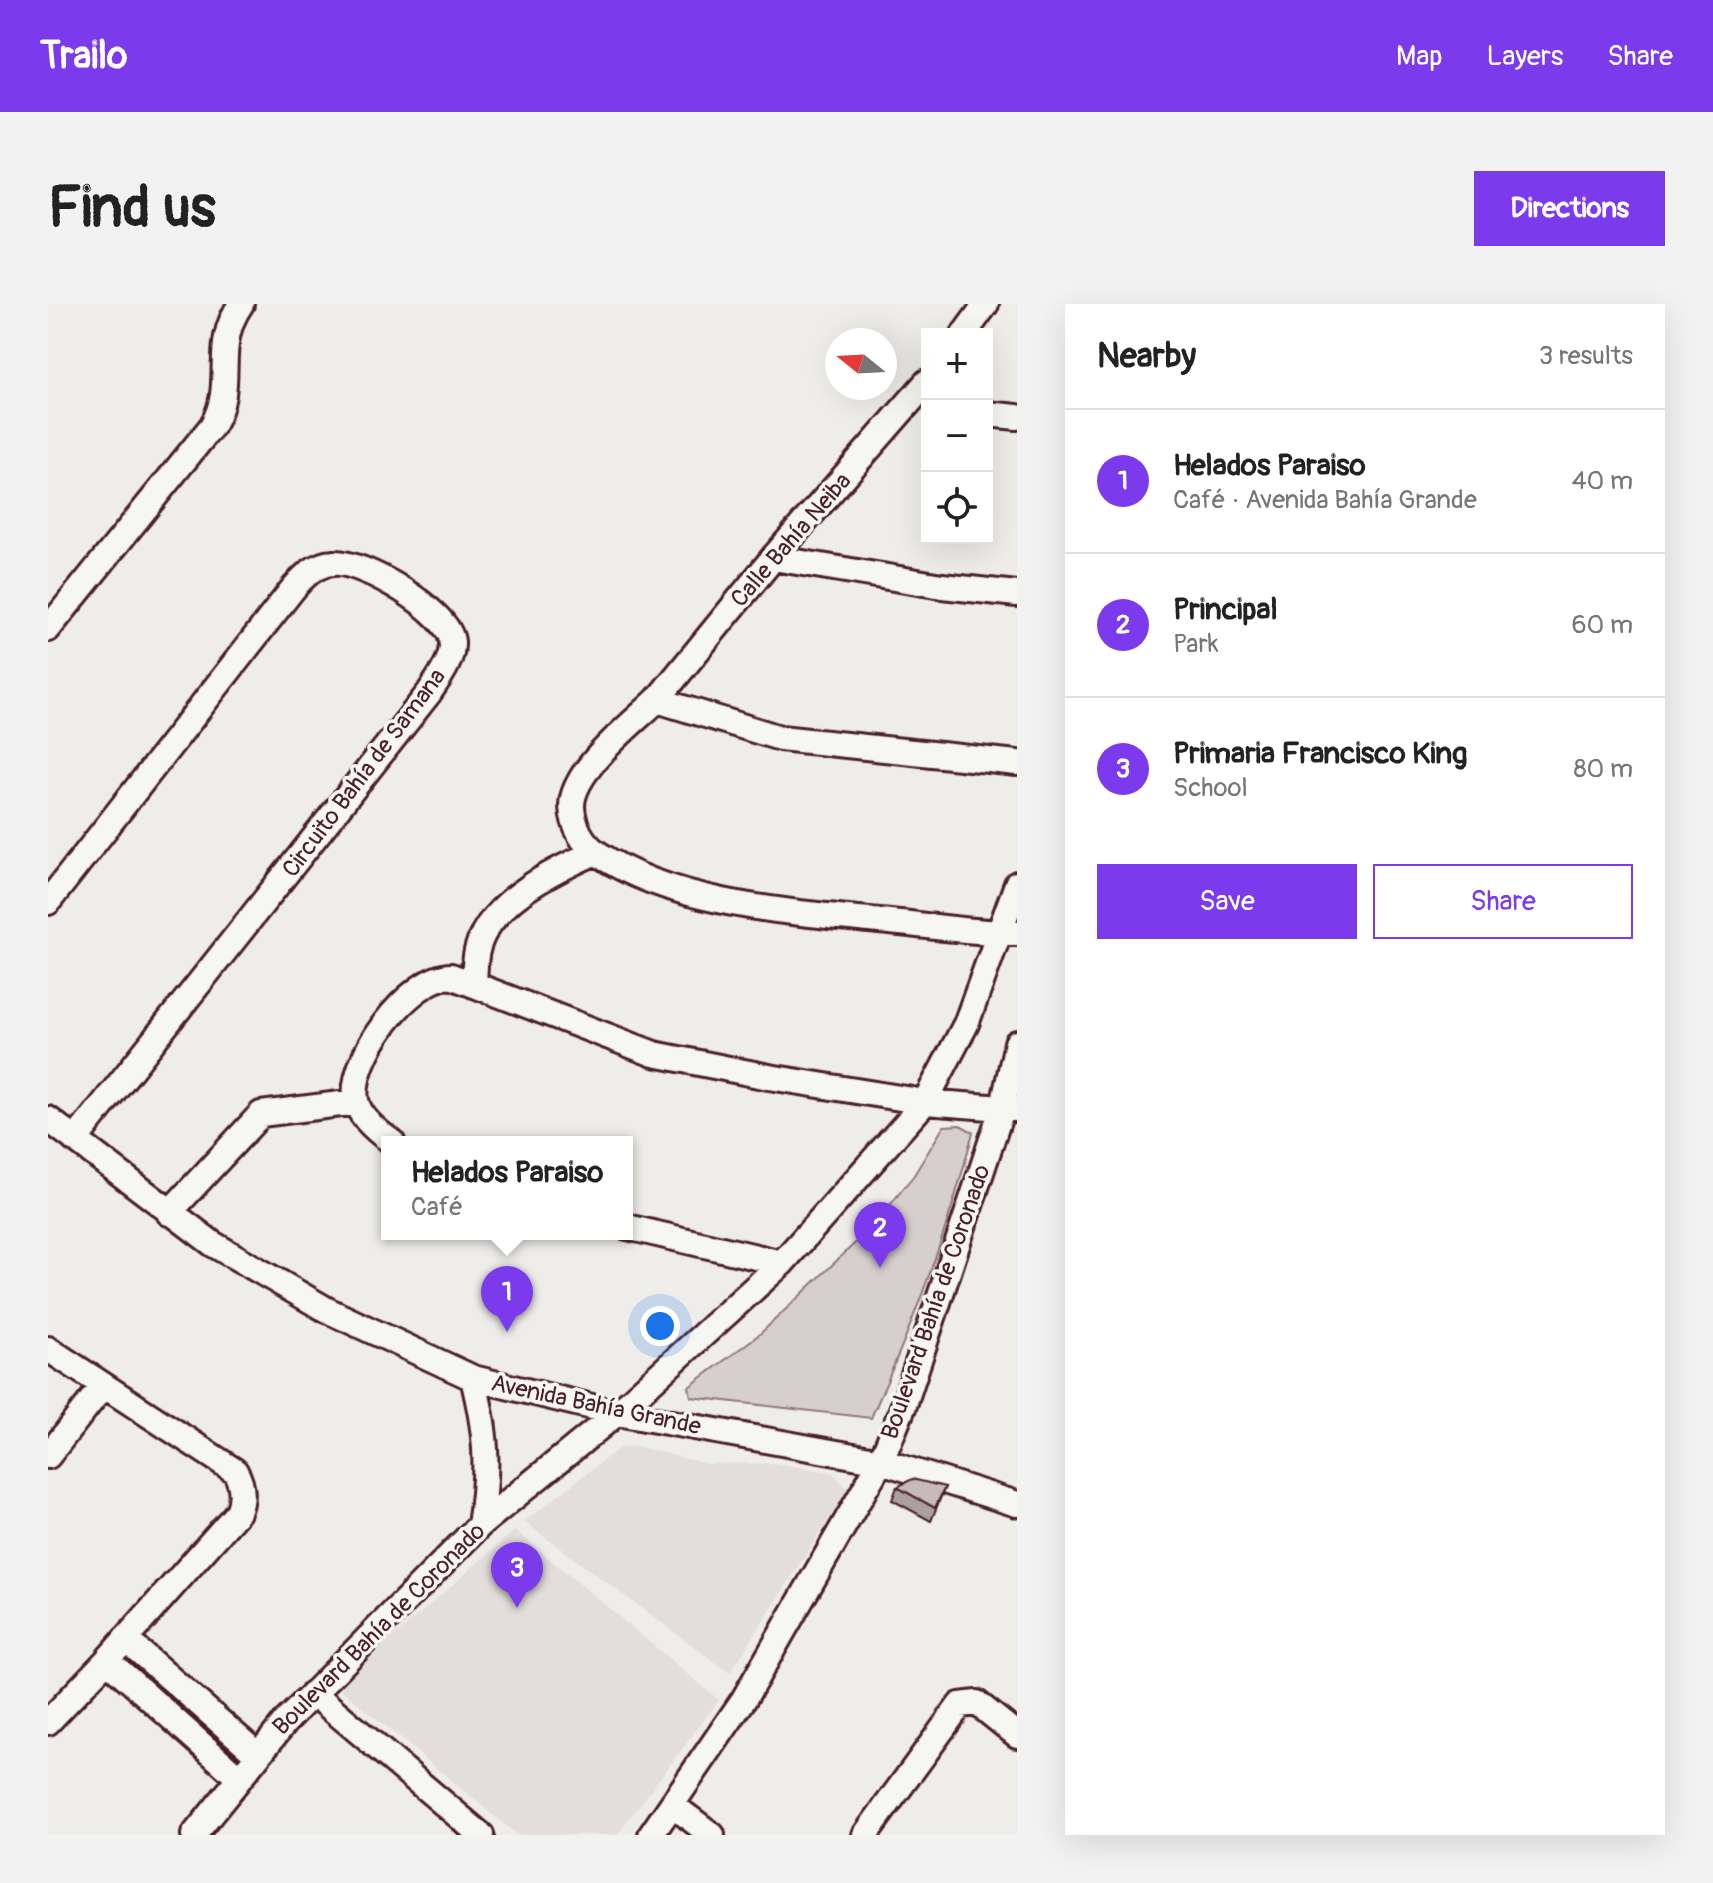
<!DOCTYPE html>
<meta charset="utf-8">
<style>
:root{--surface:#fff;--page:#f2f2f2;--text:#222;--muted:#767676;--line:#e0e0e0;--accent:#7c3aed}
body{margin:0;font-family:Pangolin,sans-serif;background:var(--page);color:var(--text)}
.controls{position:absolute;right:24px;top:24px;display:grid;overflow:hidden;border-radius:0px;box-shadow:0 8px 32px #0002}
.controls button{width:72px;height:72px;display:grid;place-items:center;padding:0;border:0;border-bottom:2px solid var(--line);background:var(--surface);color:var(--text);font:40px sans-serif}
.compass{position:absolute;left:777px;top:24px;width:72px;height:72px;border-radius:50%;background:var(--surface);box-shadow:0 8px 32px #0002;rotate:288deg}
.you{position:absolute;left:612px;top:1022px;width:28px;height:28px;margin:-20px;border:6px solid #fff;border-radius:50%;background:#1a73e8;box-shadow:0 0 0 12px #1a73e833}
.badge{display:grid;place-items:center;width:52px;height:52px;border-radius:50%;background:var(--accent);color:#fff;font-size:26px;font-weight:700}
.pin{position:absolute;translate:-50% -66px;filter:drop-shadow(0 2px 4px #0008)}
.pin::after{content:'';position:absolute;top:42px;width:28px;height:24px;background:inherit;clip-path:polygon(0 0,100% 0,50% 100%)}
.popup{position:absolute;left:333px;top:832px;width:252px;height:104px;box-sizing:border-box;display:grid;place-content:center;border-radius:0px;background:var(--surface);filter:drop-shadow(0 2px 6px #0005);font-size:26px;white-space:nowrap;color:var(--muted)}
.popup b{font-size:30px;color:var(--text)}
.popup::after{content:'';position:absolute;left:50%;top:100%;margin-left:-16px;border:16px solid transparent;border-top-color:var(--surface)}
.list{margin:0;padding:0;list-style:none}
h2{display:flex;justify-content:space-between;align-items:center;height:104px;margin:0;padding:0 32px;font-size:34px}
h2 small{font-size:26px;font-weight:400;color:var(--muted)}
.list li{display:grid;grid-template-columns:52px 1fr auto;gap:24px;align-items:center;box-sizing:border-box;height:144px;padding:0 32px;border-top:2px solid var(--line)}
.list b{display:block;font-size:30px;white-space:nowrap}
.list p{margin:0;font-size:26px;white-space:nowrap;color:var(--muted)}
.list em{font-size:26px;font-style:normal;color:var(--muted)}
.actions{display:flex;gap:16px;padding:24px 32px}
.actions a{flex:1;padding:18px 0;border:2px solid var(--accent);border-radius:0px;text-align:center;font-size:28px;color:var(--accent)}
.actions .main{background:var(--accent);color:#fff}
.icon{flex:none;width:44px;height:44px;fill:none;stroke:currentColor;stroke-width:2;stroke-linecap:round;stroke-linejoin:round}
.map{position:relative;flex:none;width:969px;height:1531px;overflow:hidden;border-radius:0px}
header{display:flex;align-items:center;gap:48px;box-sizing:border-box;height:112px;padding:0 40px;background:var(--accent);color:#fff}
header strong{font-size:38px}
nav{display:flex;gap:44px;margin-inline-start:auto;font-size:28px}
.intro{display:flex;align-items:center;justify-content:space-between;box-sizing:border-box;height:192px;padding:0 48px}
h1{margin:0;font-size:56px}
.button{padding:20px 36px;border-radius:0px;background:var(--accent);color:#fff;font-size:28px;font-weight:700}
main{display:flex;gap:48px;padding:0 48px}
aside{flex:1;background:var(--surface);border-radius:0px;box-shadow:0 8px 32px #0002}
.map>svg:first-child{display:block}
.built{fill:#e3dedc}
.green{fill:#d7cfce;stroke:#90777c;stroke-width:2}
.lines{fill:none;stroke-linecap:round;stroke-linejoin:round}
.street-casing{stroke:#4a1f2b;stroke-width:30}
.street{stroke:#f6f6f2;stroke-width:24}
.wall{fill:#aaa0a1;stroke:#4a1f2b;stroke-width:2}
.building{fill:#c6babb;stroke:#4a1f2b;stroke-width:2}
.labels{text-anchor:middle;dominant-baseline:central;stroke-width:7;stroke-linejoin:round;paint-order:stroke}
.street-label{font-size:24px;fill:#4a1f2b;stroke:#f6f6f2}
</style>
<header>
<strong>Trailo</strong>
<nav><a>Map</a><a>Layers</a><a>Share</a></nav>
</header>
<div class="intro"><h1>Find us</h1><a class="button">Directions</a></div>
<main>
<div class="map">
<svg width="969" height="1531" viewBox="0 0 969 1531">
<rect width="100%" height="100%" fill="#efedea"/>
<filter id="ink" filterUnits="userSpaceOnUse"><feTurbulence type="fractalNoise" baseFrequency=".0125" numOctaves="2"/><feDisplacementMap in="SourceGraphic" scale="16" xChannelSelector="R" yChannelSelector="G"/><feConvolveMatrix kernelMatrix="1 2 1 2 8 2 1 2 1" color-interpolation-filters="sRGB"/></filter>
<g filter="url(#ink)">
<!-- built -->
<path class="built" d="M587,1142L660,1160L725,1159L784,1168L800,1185L682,1369L476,1218L571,1144Z
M467,1226L671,1396L569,1531H469L289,1382Z"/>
<!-- green -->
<path class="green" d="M912,821L925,828C900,928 865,1021 823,1114L643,1093L641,1083L713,1029L826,921L866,871L896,822Z"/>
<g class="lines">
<defs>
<path id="street" d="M916,30L938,0
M939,110L969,113
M725,254L894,282L969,290
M0,325L164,122C189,80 163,43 193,0
M609,396L725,254L879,78
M969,459L732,434L609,396C585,419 523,467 524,503C525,521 534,539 549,549C626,602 751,609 842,618C884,622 927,629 969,629
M0,598L244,286C255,273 267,260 285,259C314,256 402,308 404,338C405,357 390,375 381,389L27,836
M426,681C427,669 426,655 430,643C443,597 507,566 548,548
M0,815L165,940L279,1006L425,1074L569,1109L833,1157L969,1200
M344,838C331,829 311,813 308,796C301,755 361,673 403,672L606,750L721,773L877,798L967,805
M121,909L213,810L308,798
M579,923L734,959
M0,1045L187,1167C195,1181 196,1194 190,1208L59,1356
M425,1074C439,1130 441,1164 432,1221
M0,1152L54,1083
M77,1335L209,1450
M265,1389L433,1531
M0,1418L59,1356L191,1474
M624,1501L664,1531
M146,1531L238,1417L432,1221L569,1109L734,959L877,798L918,720L969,580
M603,1531L696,1395L833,1157L856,1101L955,802L969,739
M817,1531L912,1401L929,1399L969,1431"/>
</defs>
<!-- street casing -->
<use href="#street" class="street-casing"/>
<!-- street -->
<use href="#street" class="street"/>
</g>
<!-- wall -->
<path class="wall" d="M849,1183H897L883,1217L844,1196Z"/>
<!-- building -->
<path class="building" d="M864,1175L897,1183L887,1204L849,1183Z"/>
</g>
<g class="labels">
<!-- street labels -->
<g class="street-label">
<text transform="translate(743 236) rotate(-49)">Calle Bahía Neiba</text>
<text transform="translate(316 469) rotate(-53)">Circuito Bahía de Samana</text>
<text transform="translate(888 998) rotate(-71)">Boulevard Bahía de Coronado</text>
<text transform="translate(548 1101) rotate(12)">Avenida Bahía Grande</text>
<text transform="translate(331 1325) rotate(-45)">Boulevard Bahía de Coronado</text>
</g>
</g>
</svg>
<div class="controls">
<button>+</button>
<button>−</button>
<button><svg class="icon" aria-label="locate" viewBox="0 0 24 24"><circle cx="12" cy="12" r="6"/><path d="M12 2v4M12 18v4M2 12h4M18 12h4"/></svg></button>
</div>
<svg class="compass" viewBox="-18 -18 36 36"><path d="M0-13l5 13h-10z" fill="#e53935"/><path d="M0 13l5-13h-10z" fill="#767676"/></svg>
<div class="you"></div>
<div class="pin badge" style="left:459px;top:1028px">1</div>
<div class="popup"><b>Helados Paraiso</b>Café</div>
<div class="pin badge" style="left:832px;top:964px">2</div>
<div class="pin badge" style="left:469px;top:1304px">3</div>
</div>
<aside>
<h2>Nearby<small>3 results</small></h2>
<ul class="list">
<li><span class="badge">1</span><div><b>Helados Paraiso</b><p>Café · Avenida Bahía Grande</p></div><em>40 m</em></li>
<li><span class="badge">2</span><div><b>Principal</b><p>Park</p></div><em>60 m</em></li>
<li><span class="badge">3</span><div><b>Primaria Francisco King</b><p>School</p></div><em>80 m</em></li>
</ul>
<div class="actions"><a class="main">Save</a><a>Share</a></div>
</aside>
</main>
